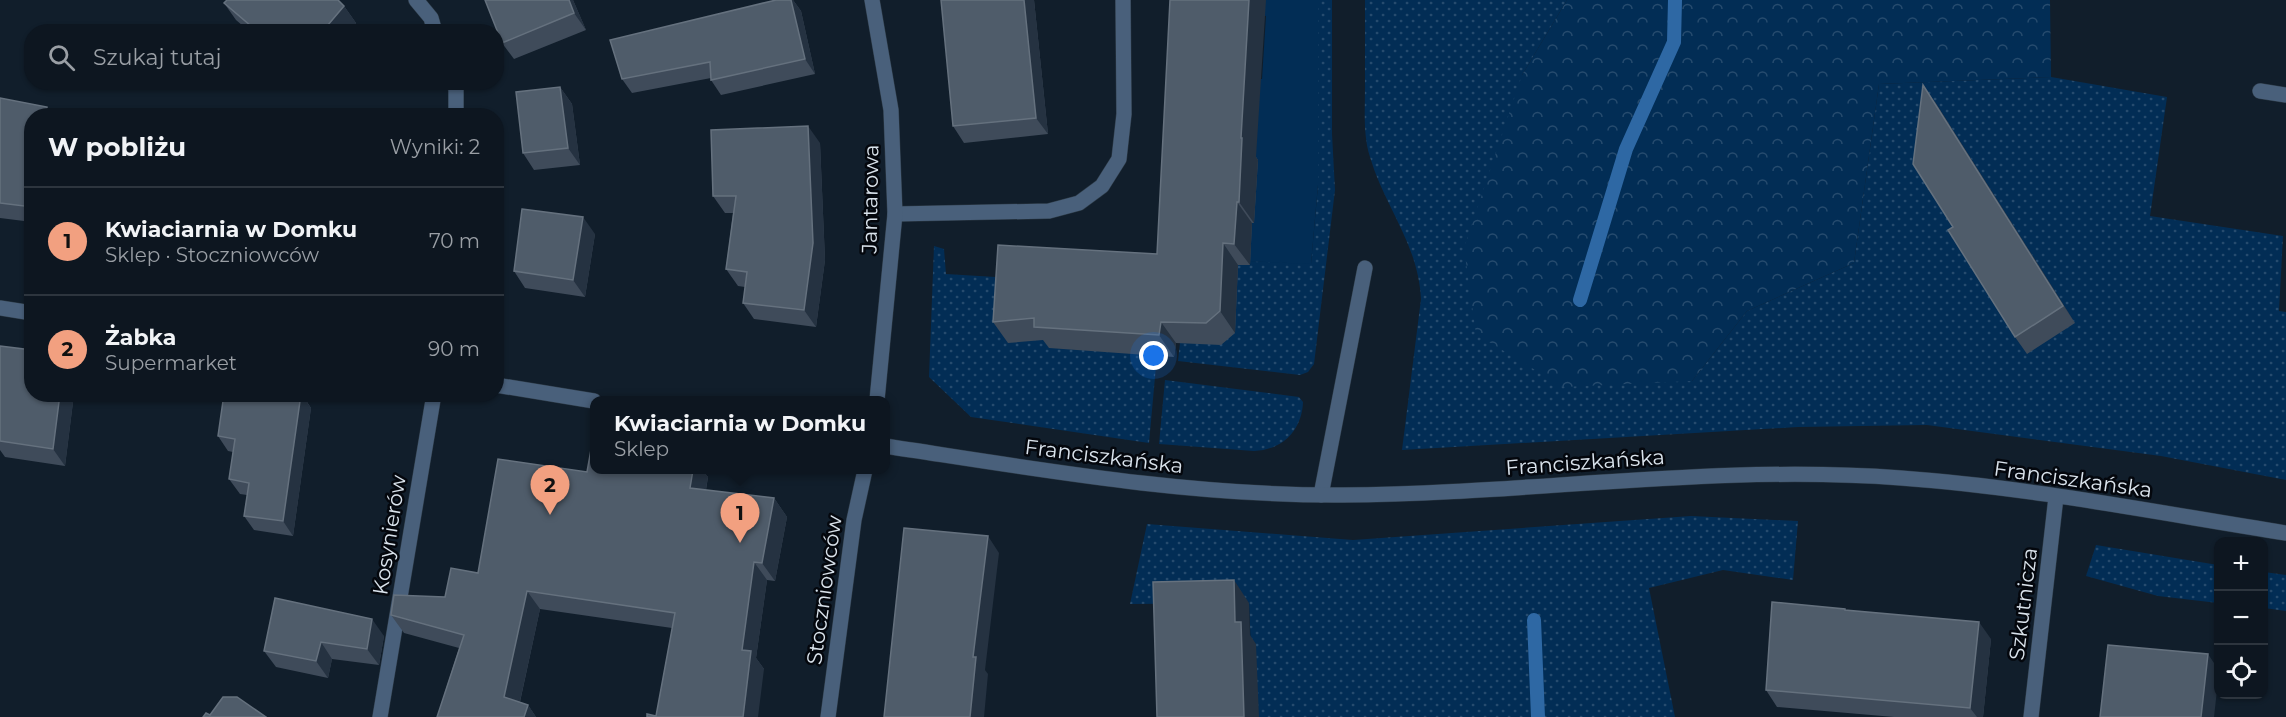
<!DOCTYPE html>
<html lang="pl">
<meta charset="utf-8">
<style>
:root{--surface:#0d1620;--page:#161f29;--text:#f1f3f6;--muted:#9a9fa5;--line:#2d353e;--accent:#f2a080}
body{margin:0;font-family:Montserrat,sans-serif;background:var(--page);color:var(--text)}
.controls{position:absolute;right:18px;bottom:18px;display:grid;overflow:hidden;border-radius:12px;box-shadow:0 2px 4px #0004}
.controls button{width:54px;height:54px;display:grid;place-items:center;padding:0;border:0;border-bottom:2px solid var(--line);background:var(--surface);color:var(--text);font:30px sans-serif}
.you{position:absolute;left:1154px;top:356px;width:21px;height:21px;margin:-15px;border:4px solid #fff;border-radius:50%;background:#1a73e8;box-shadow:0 0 0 9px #1a73e833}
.badge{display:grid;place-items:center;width:39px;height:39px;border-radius:50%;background:var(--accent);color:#111;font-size:20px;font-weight:700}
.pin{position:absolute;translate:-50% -50px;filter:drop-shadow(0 2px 3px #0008)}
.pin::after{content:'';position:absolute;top:32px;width:21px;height:18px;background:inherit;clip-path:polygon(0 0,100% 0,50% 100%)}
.popup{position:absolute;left:590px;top:396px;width:300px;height:78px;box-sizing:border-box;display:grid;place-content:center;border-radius:12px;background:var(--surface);filter:drop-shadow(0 2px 4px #0005);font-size:20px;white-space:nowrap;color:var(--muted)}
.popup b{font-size:22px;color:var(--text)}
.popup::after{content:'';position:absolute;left:50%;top:100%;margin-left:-12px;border:12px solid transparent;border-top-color:var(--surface)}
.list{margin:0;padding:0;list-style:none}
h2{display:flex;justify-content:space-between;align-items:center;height:78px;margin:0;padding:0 24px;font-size:26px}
h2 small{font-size:20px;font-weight:400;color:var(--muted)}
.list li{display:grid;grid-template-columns:39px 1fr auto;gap:18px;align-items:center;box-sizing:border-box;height:108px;padding:0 24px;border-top:2px solid var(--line)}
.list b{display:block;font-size:22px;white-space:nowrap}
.list p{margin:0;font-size:20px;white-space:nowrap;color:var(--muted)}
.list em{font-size:20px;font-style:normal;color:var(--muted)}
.icon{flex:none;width:33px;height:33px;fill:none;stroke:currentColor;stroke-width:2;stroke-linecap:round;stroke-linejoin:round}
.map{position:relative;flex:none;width:2286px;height:717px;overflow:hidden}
.search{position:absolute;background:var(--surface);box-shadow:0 2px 4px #0004;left:24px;top:24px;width:480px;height:66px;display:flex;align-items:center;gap:15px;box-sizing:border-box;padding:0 21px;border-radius:24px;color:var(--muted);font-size:22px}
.panel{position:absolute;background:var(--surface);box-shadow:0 2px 4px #0004;left:24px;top:108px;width:480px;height:294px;border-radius:24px}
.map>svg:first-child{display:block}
.grass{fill:url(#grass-dots)}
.forest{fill:url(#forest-crowns)}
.garden{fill:#022d55}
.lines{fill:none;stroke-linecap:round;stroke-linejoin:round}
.stream{stroke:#2e68a4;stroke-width:14}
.lane-casing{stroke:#2d3a46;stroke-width:16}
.street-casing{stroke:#2d3a46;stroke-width:16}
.lane{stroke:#49607b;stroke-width:15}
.street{stroke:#49607b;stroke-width:15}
.wall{fill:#3f4b5a}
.shaded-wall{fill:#253241}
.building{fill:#4f5c6a;stroke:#65717e;stroke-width:1.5}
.labels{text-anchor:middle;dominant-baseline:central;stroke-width:5;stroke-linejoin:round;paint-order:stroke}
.street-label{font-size:21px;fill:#dae3ec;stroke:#04070d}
</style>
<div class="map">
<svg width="2286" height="717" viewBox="0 0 2286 717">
<defs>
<pattern id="grass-dots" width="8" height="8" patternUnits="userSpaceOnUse" patternTransform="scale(1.5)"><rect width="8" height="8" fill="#022d55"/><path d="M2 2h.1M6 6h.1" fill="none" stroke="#264b6e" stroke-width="1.8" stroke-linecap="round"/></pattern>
<pattern id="forest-crowns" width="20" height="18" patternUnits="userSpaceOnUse" patternTransform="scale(1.5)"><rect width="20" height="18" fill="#022d55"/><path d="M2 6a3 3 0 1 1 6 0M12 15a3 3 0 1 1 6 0" fill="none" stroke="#264b6e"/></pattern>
</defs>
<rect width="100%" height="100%" fill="#111e2b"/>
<!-- grass -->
<path class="grass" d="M1318,0H1332V134L1335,190L1314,364L1308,372L1300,375L1178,361L1180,343L1238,265H1249L1250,261L1311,263L1318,185Z
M1365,0H1567L1522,75L1692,381L1747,311L1854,263L1879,84L2051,77L2167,97L2150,216L2283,236L2279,311L2286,312V480L2161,456L1927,425L1798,427L1402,450L1421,299C1418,243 1385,208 1370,157C1363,135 1365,110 1365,88C1365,59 1365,29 1365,0Z
M934,246L944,249L946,274L1012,278V334L1157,355L1149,443L971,417L929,377Z
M1165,380L1299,397L1303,402C1302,430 1283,450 1254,451L1159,444Z
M1691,516L1798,521L1793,580L1723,570L1649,588L1675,717H1254L1249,603L1130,604L1147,524L1353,540Z
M2096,545L2218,565V603L2158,596L2086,576Z
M2264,572L2286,575V611L2264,608Z"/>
<!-- forest -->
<path class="forest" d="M1567,0H2050L2051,77L1879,84L1854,263L1747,311L1692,381L1563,387L1476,334L1464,248L1522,75Z"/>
<!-- garden -->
<path class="garden" d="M1254,0H1318V185L1311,264L1240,261L1248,78L1262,79L1266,16L1253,15Z"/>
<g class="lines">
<!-- stream -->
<path class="stream" d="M1580,300L1626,149L1674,42L1675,0
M1534,620L1538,717"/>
<defs>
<path id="lane" d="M895,214L1049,211L1079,203L1102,186L1119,159L1124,114L1123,0
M1321,495L1365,268"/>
<path id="street" d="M416,0L431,18L435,32
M872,0L891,110L895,214L877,400
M453,82L456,89V116
M2260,91L2286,95
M0,308L32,313
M496,385L594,401
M885,446C1037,469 1188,496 1342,495C1529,494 1714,464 1901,478C2028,487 2159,513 2286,533
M380,717L434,394
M828,717L854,520L865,470
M2031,717L2056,497"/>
</defs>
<!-- lane casing -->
<use href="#lane" class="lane-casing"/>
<!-- street casing -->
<use href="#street" class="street-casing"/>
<!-- lane -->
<use href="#lane" class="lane"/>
<!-- street -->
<use href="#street" class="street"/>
</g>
<!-- wall -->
<path class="wall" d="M485,0H573L586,30L514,59L502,43Z
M791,0H793L801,11L815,74L721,95L711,80V78L632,93L622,79Z
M1034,0L1048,134L964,143L953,126Z
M224,3L344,6L356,23L349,32H250L236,20Z
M560,87L572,104L580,165L534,170L523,153Z
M0,98L32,116V222L0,218Z
M1935,102L2075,323L2027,354L2015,337L1953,227Z
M820,143L825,260L816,327L754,319L743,303L745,287L738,286L726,269L733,213H725L713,196Z
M1256,157L1258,160L1254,223H1252L1250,265H1238L1235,333L1221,345L1176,343L1174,357L1049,348L1043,340L1008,343L993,322L1157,254Z
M595,234L585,297L525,288L514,271Z
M0,346L32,394H74L65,466L5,457L0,450Z
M224,394H302L311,408L293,536L254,530L244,516L247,495L240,494L229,479L233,452L228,451L218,436Z
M594,470H702L708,477L706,490L774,498L787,517L775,581L767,580L756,658L764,669L656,716L672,628L540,609L520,702L528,705L536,717H437L459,648L404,633L391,615L445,597L478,573L587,472Z
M275,598L384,636L379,665L332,659L328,678L276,667L264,651Z
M1846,611L1991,639L1983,717H1894L1777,707L1766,690Z"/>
<!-- shaded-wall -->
<path class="shaded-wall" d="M569,0H573L586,30L574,13Z
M791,0H793L801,11L815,74L805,59Z
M1024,0H1034L1048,134L1036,118Z
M1249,0H1266L1256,157L1258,160L1254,223L1239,202L1241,138Z
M344,6L356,23L349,32H322Z
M1923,85L1935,102L2075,323L1995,200Z
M560,87L572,104L580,165L568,148Z
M47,107L53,116H46Z
M808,126L820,143L825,260L816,327L804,310Z
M1237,202L1252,223L1250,265L1234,244Z
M583,217L595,234L585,297L573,280Z
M1223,243L1238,265L1235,333L1220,311Z
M1161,322L1176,343L1174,357L1159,335Z
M60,394H74L65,466L53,449Z
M301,394L311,408L293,536L283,521Z
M693,470H702L708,477L703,506L690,488Z
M774,498L787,517L775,581L762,563Z
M988,536L999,553L985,670L988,674L984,717H970L973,657Z
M754,562L767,580L756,658L764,669L758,717H743L742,650Z
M1234,580L1249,603L1250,635L1256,644L1259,717H1244L1235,622Z
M527,591L540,609L517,715L504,697Z
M372,619L384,636L379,665L367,649Z
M1979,622L1991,639L1983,717H1977L1970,708Z
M321,642L332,659L328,678L316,661Z
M2208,654L2218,669V681L2214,717H2201Z
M528,705L536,717H524Z"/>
<!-- building -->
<path class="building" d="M227,0H338L344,6L322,32H291L286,28L283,32H258L224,3Z
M485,0H569L574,13L502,43Z
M776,0H791L805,59L711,80L710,62L622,79L610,40Z
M941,0H1024L1036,118L953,126Z
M1170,0H1249L1241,138H1242L1239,202H1237L1234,244L1223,243L1220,311L1206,323L1161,322L1159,335L1034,327V318L993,322L998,245L1157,254Z
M1923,85L2063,306L2015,337L1948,230L1953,227L1913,164Z
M560,87L568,148L523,153L516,92Z
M0,98L47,107L46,116H32V207L0,203Z
M808,126L813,243L804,310L743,303L747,272L726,269L736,196H713L711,130Z
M522,209L583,217L573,280L514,271Z
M0,346L32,350V394H60L53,449L0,441Z
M224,394H301L283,521L244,516L249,483L229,479L235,439L218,436Z
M592,444H594V470H693L690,488L774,498L762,563L754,562L742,650L751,651L743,717H647V714L656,716L675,613L527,591L504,697L528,705L524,717H437L464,635L391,615L394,595L445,597L451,568L478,573L498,459L587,472Z
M904,528L988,536L973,657H976L970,717H884Z
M1234,580L1235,622H1241L1244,717H1157L1153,582Z
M275,598L372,619L367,649L321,642L316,661L264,651Z
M1772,602L1845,609V610L1979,622L1970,708L1766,690Z
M2108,645L2208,654L2201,717H2100Z
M223,697H237L266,717H203L206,713L210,715Z"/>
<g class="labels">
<!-- street labels -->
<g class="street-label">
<text transform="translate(870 199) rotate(-89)">Jantarowa</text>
<text transform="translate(1104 456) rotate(7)">Franciszkańska</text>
<text transform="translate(1585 462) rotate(-4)">Franciszkańska</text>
<text transform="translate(2073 479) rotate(8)">Franciszkańska</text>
<text transform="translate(389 535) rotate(-81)">Kosynierów</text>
<text transform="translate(824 590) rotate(-82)">Stoczniowców</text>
<text transform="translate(2023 604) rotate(-83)">Szkutnicza</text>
</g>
</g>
</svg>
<div class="controls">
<button>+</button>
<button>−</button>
<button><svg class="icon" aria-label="locate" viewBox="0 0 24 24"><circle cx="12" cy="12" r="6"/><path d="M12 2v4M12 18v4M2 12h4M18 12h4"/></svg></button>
</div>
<div class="you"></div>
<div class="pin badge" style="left:740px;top:543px">1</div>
<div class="popup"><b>Kwiaciarnia w Domku</b>Sklep</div>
<div class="pin badge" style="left:550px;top:515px">2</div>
<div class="search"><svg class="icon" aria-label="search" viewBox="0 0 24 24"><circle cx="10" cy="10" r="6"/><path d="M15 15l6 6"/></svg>Szukaj tutaj</div>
<section class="panel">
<h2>W pobliżu<small>Wyniki: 2</small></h2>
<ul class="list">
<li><span class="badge">1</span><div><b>Kwiaciarnia w Domku</b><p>Sklep · Stoczniowców</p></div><em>70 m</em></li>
<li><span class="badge">2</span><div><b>Żabka</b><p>Supermarket</p></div><em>90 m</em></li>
</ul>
</section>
</div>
